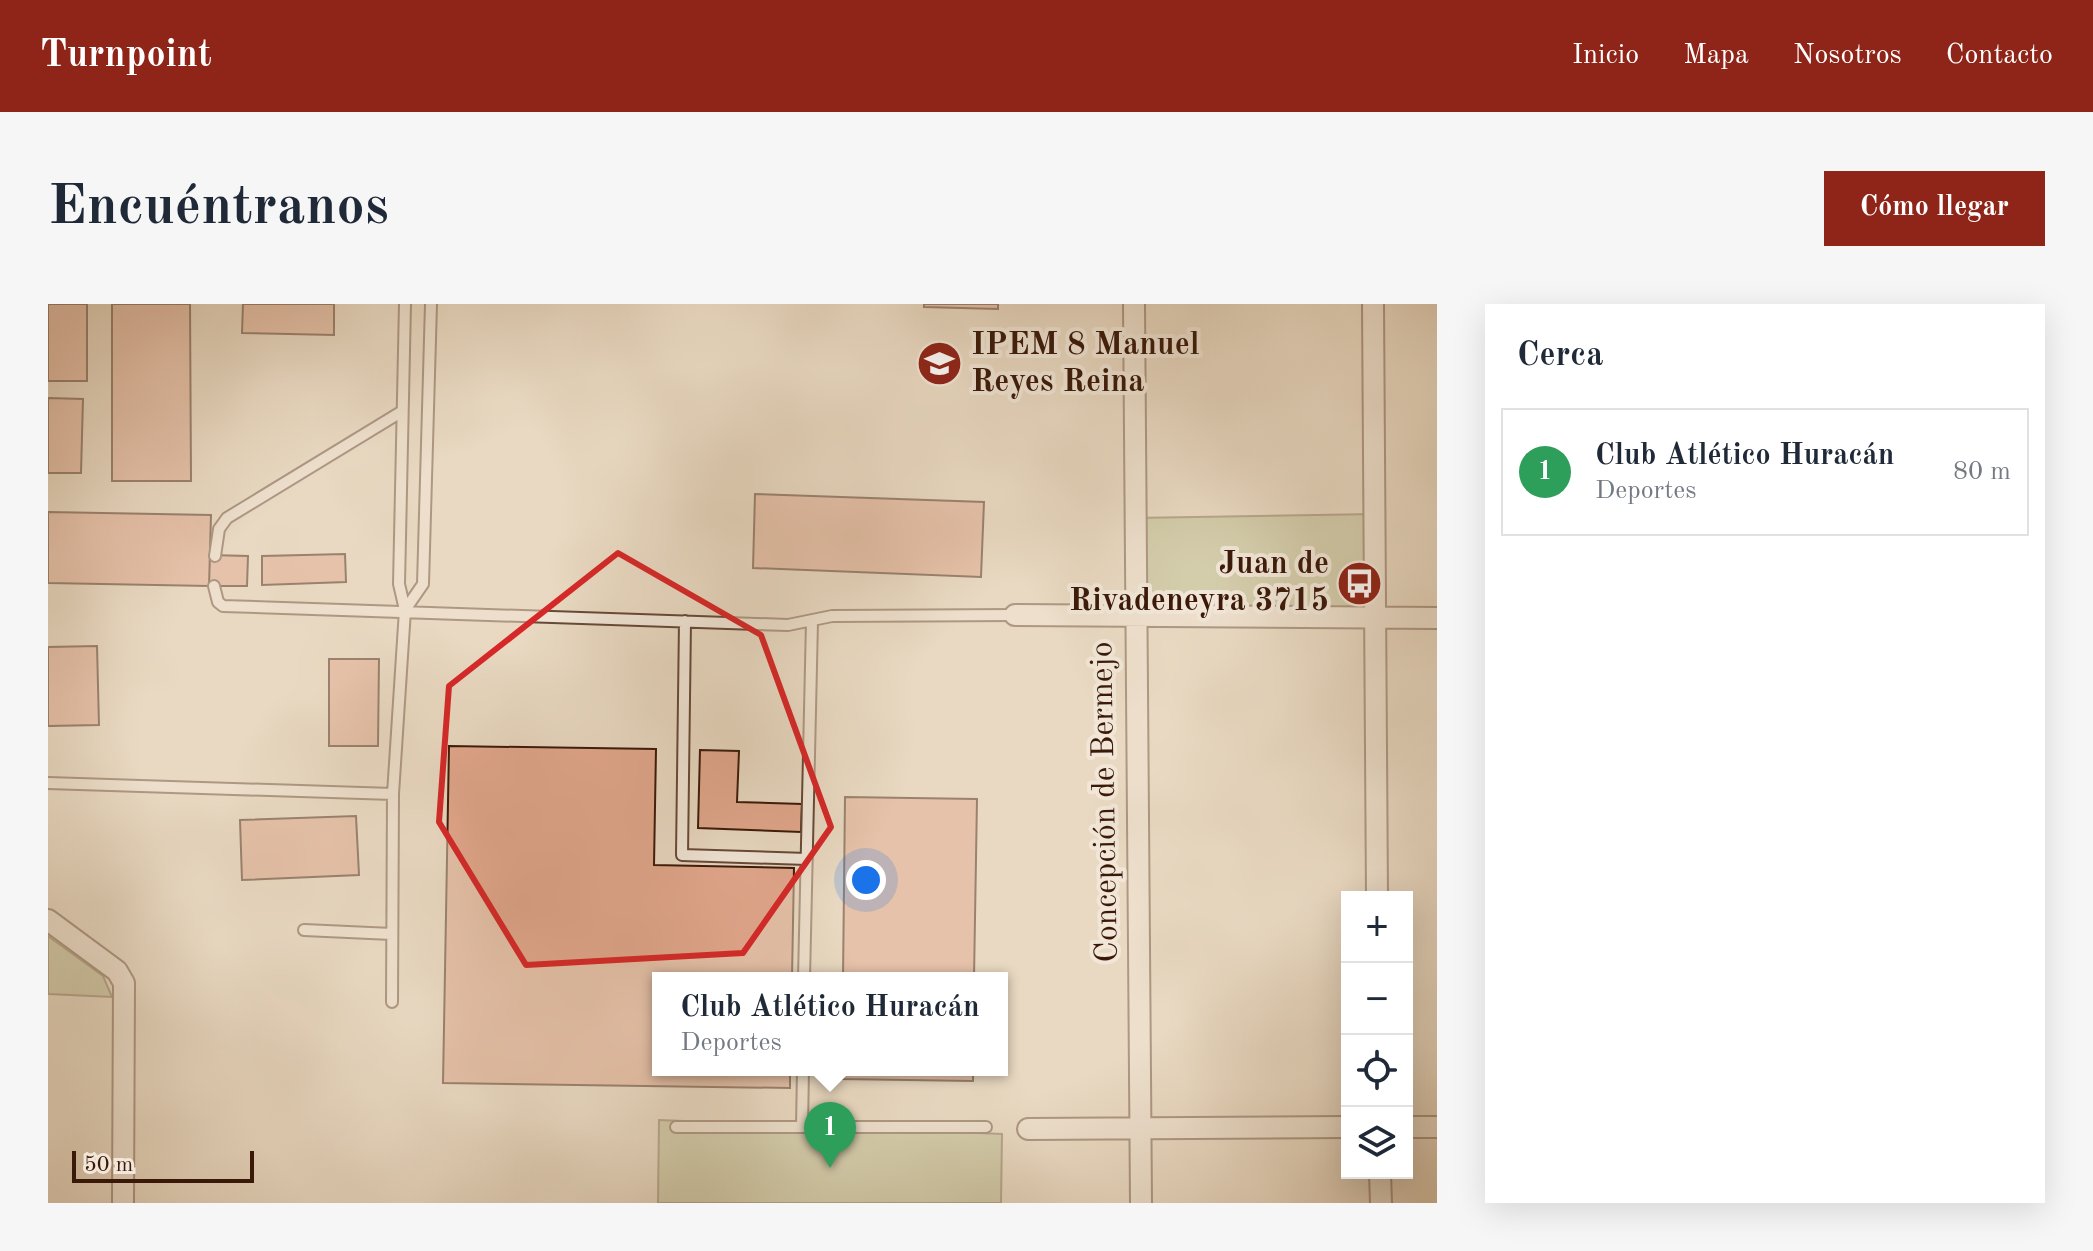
<!DOCTYPE html>
<html lang="es">
<meta charset="utf-8">
<style>
:root{--surface:#fff;--page:#f6f6f7;--text:#1f2937;--muted:#747a83;--line:#e0e1e3;--accent:#8f2418}
body{margin:0;font-family:"Old Standard TT",serif;background:var(--page);color:var(--text)}
.controls{position:absolute;right:24px;bottom:24px;display:grid;overflow:hidden;border-radius:0px;box-shadow:0 8px 32px #0002}
.controls button{width:72px;height:72px;display:grid;place-items:center;padding:0;border:0;border-bottom:2px solid var(--line);background:var(--surface);color:var(--text);font:40px sans-serif}
.scale{position:absolute;left:24px;bottom:20px;width:182px;box-sizing:border-box;padding-left:8px;border:4px solid #3a1909;border-top:0;font-size:22px;line-height:28px;white-space:nowrap;color:#3a1909;-webkit-text-stroke:6px #f1e6d7;paint-order:stroke}
.you{position:absolute;left:818px;top:576px;width:28px;height:28px;margin:-20px;border:6px solid #fff;border-radius:50%;background:#1a73e8;box-shadow:0 0 0 12px #1a73e833}
.badge{display:grid;place-items:center;width:52px;height:52px;border-radius:50%;background:var(--accent);color:#fff;font-size:26px;font-weight:700}
.pin{position:absolute;translate:-50% -66px;filter:drop-shadow(0 2px 4px #0008)}
.pin::after{content:'';position:absolute;top:42px;width:28px;height:24px;background:inherit;clip-path:polygon(0 0,100% 0,50% 100%)}
.popup{position:absolute;left:604px;top:668px;width:356px;height:104px;box-sizing:border-box;display:grid;place-content:center;border-radius:0px;background:var(--surface);filter:drop-shadow(0 2px 6px #0005);font-size:26px;white-space:nowrap;color:var(--muted)}
.popup b{font-size:30px;color:var(--text)}
.popup::after{content:'';position:absolute;left:50%;top:100%;margin-left:-16px;border:16px solid transparent;border-top-color:var(--surface)}
.list{margin:0;padding:0;list-style:none}
h2{display:flex;justify-content:space-between;align-items:center;height:104px;margin:0;padding:0 32px;font-size:34px}
h2 small{font-size:26px;font-weight:400;color:var(--muted)}
.list li{display:grid;grid-template-columns:52px 1fr auto;gap:24px;align-items:center;box-sizing:border-box;height:128px;margin:0 16px 16px;padding:0 16px;border:2px solid var(--line);border-radius:0px}
.list b{display:block;font-size:30px;white-space:nowrap}
.list p{margin:0;font-size:26px;white-space:nowrap;color:var(--muted)}
.list em{font-size:26px;font-style:normal;color:var(--muted)}
.icon{flex:none;width:44px;height:44px;fill:none;stroke:currentColor;stroke-width:2;stroke-linecap:round;stroke-linejoin:round}
.map{position:relative;flex:none;width:1389px;height:899px;overflow:hidden;border-radius:0px}
header{display:flex;align-items:center;gap:48px;box-sizing:border-box;height:112px;padding:0 40px;background:var(--accent);color:#fff}
header strong{font-size:38px}
nav{display:flex;gap:44px;margin-inline-start:auto;font-size:28px}
.intro{display:flex;align-items:center;justify-content:space-between;box-sizing:border-box;height:192px;padding:0 48px}
h1{margin:0;font-size:56px}
.button{padding:20px 36px;border-radius:0px;background:var(--accent);color:#fff;font-size:28px;font-weight:700}
main{display:flex;gap:48px;padding:0 48px}
aside{flex:1;background:var(--surface);border-radius:0px;box-shadow:0 8px 32px #0002}
.map>svg:first-child{display:block}
.green{fill:#babe90;stroke:#7a6c4c;stroke-width:2}
.building{fill:#e2a78d;stroke:#3a1909;stroke-width:2}
.lines{fill:none;stroke-linecap:round;stroke-linejoin:round}
.service-casing{stroke:#664937;stroke-width:14}
.minor-casing{stroke:#664937;stroke-width:24}
.service{stroke:#f1e6d7;stroke-width:10}
.minor{stroke:#f1e6d7;stroke-width:20}
.marked{fill:none;stroke:#d62828;stroke-width:6;stroke-linejoin:round}
.labels{text-anchor:middle;dominant-baseline:central;stroke-width:8;stroke-linejoin:round;paint-order:stroke}
.poi-label{font-size:32px;font-weight:bold;fill:#3a1909;stroke:#f1e6d7;text-anchor:start}
.street-label{font-size:32px;fill:#3a1909;stroke:#f1e6d7}
</style>
<header>
<strong>Turnpoint</strong>
<nav><a>Inicio</a><a>Mapa</a><a>Nosotros</a><a>Contacto</a></nav>
</header>
<div class="intro"><h1>Encuéntranos</h1><a class="button">Cómo llegar</a></div>
<main>
<div class="map">
<svg width="1389" height="899" viewBox="0 0 1389 899">
<rect width="100%" height="100%" fill="#e9d9c2"/>
<filter id="stains"><feTurbulence type="fractalNoise" baseFrequency=".0025" numOctaves="4"/><feColorMatrix values="0 0 0 0 .2 0 0 0 0 .09 0 0 0 0 .02 0 0 0 .5 -.17"/></filter>
<radialGradient id="worn" r=".72"><stop offset=".6" stop-color="#630" stop-opacity="0"/><stop offset="1" stop-color="#630" stop-opacity=".3"/></radialGradient>
<!-- green -->
<path class="green" d="M1327,210V314L1086,311V214Z
M0,632L55,672L64,693L0,690Z
M611,816L954,830L953,899H610Z"/>
<!-- building -->
<path class="building" d="M0,0H39V77H0Z
M64,0H142L143,177H64Z
M195,0H286V31L194,29Z
M876,0H950V5L876,3Z
M0,94L35,95L33,169H0Z
M707,190L936,198L933,273L705,264Z
M0,208L163,211L161,282L0,279Z
M297,250L298,278L214,281V252Z
M162,251L200,252L199,282H161Z
M49,342L51,421L0,422V343Z
M281,355H331L330,442H281Z
M401,442L608,445L606,561L746,564L744,674H610V766H742V784L395,779Z
M652,446L691,447L689,498L754,500L753,528L650,524Z
M797,493L929,495L926,674H795Z
M308,512L311,571L194,576L192,516Z
M793,766H925V777L793,775Z"/>
<g class="lines">
<defs>
<path id="service" d="M167,252L171,225L179,214L353,108
M166,282L170,298L175,302L740,321L784,312L967,311
M357,306L375,280L383,0
M637,317L634,551L759,555
M0,479L345,490L357,306L351,280L357,0
M256,626L344,630
M756,674L764,317
M344,698L345,490
M628,823H938
M754,823L755,766"/>
<path id="minor" d="M1086,0L1093,899
M1325,0L1329,593
M967,311L1389,314
M0,616L69,667L76,679L75,899
M1359,823H1389
M980,825L1299,823
M1332,869L1333,899"/>
</defs>
<!-- service casing -->
<use href="#service" class="service-casing"/>
<!-- minor casing -->
<use href="#minor" class="minor-casing"/>
<!-- service -->
<use href="#service" class="service"/>
<!-- minor -->
<use href="#minor" class="minor"/>
</g>
<!-- marked area -->
<path d="M0 0H1389V899H0ZM570,249L713,331L783,523L695,649L478,661L391,518L401,382Z" fill="#e9d9c2" fill-opacity=".55" fill-rule="evenodd"/>
<path class="marked" d="M570,249L713,331L783,523L695,649L478,661L391,518L401,382Z"/>
<!-- icons -->
<defs>
<symbol id="school-disc" viewBox="-11 -11 22 22"><circle r="9.5" fill="#8f2418" stroke="#f1e6d7"/><path d="M0-5L7-2L0 1L-7-2ZM-4 1L0 2.5L4 1V4Q0 6-4 4Z" fill="#fff"/></symbol>
<symbol id="bus-disc" viewBox="-11 -11 22 22"><circle r="9.5" fill="#8f2418" stroke="#f1e6d7"/><path d="M-5-6H5V4H4V6H2V4H-2V6H-4V4H-5ZM-3.5-4V0h7V-4ZM-3.5 1.2v1.5H-2V1.2ZM2 1.2v1.5H3.5V1.2Z" fill="#fff"/></symbol>
</defs>
<g fill-rule="evenodd">
<use href="#school-disc" x="866" y="34" width="51" height="51"/>
<use href="#bus-disc" x="1286" y="254" width="51" height="51"/>
</g>
<g class="labels">
<!-- poi labels -->
<g class="poi-label">
<text x="923" y="42">IPEM 8 Manuel<tspan x="923" dy="37">Reyes Reina</tspan></text>
<text x="1281" y="261" text-anchor="end">Juan de<tspan x="1281" dy="37">Rivadeneyra 3715</tspan></text>
</g>
<!-- street labels -->
<g class="street-label">
<text transform="translate(1058 498) rotate(-91)">Concepción de Bermejo</text>
</g>
</g>
<rect width="100%" height="100%" filter="url(#stains)"/>
<rect width="100%" height="100%" fill="url(#worn)"/>
</svg>
<div class="controls">
<button>+</button>
<button>−</button>
<button><svg class="icon" aria-label="locate" viewBox="0 0 24 24"><circle cx="12" cy="12" r="6"/><path d="M12 2v4M12 18v4M2 12h4M18 12h4"/></svg></button>
<button><svg class="icon" aria-label="layers" viewBox="0 0 24 24"><path d="M12 4l9 5-9 5-9-5zM3 14l9 5 9-5"/></svg></button>
</div>
<div class="scale">50 m</div>
<div class="you"></div>
<div class="pin badge" style="left:782px;top:864px;background:#2e9e5b">1</div>
<div class="popup"><b>Club Atlético Huracán</b>Deportes</div>
</div>
<aside>
<h2>Cerca<small></small></h2>
<ul class="list">
<li><span class="badge" style="background:#2e9e5b">1</span><div><b>Club Atlético Huracán</b><p>Deportes</p></div><em>80 m</em></li>
</ul>
</aside>
</main>
